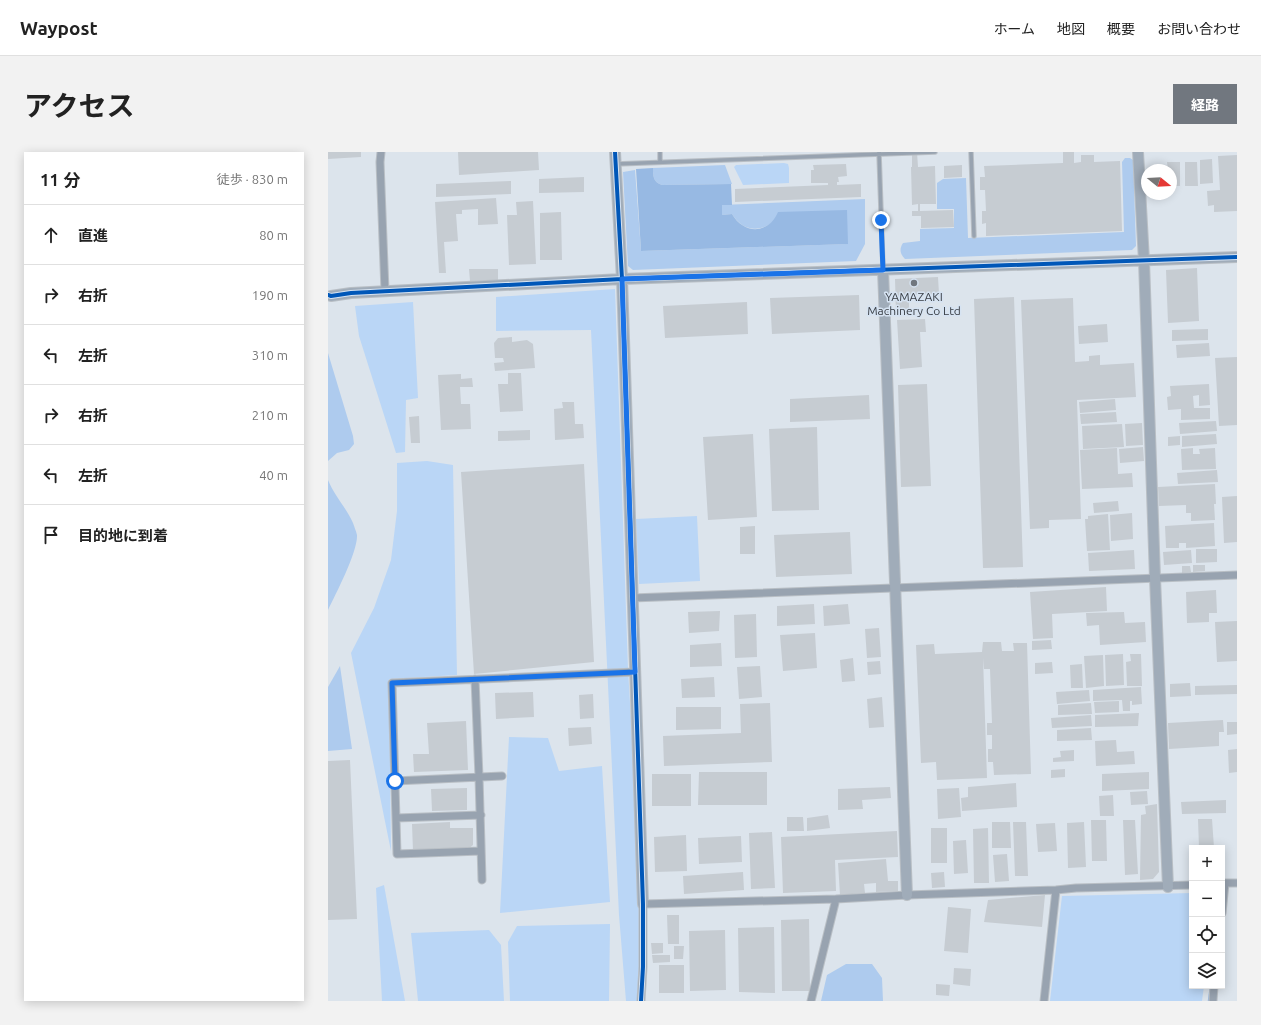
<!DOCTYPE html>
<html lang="ja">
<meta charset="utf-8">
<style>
:root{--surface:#fff;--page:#f2f2f2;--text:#222;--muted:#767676;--line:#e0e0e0;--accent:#71777f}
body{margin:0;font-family:Ubuntu,"Noto Sans JP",sans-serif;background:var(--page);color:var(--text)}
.controls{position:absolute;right:12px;bottom:12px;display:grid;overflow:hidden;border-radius:0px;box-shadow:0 2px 10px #0003}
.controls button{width:36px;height:36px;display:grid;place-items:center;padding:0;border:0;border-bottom:1px solid var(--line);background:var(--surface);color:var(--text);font:20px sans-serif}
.compass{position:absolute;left:813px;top:12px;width:36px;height:36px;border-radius:50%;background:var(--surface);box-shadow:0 2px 10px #0003;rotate:108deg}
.stop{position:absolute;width:12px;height:12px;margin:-9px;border:3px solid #1a73e8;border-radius:50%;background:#fff}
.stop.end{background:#1a73e8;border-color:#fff;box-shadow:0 1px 4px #0008}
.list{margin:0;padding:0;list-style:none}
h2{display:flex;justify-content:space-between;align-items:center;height:52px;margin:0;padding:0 16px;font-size:17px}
h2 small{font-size:13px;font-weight:400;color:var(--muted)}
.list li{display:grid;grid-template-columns:26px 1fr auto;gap:12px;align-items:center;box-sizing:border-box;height:60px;padding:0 16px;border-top:1px solid var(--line)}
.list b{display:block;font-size:15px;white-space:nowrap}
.list em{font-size:13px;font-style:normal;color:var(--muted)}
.icon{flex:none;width:22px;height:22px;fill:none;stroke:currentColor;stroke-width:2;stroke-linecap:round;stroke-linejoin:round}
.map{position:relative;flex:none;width:909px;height:849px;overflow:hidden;border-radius:0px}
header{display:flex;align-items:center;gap:24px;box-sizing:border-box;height:56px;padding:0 20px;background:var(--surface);border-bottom:1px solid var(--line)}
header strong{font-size:19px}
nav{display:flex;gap:22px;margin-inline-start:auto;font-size:14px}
.intro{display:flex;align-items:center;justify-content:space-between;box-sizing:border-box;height:96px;padding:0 24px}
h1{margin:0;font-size:28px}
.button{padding:10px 18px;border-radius:0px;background:var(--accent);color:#fff;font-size:14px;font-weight:700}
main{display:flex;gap:24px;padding:0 24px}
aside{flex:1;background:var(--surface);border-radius:0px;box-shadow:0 2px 10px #0003}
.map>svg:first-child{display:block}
.green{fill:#bad6f6}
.forest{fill:#aecbee}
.water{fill:#97b9e3}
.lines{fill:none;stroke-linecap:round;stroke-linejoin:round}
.stream{stroke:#97b9e3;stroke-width:2.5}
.building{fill:#c6ccd2}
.lane-casing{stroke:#b9bfc5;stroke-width:5.5}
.street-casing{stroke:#b9bfc5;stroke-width:9}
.secondary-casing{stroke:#b9bfc5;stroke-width:12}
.lane{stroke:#98a3b0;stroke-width:3.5}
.street{stroke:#98a3b0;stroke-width:7}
.secondary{stroke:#a0acb9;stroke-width:10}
.cycleway-casing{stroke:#d6e3f2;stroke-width:6}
.cycleway{stroke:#0057b8;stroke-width:4}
.route{stroke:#1a73e8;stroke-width:5}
.poi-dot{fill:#71777f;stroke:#d6e3f2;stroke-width:1.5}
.labels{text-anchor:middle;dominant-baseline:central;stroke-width:3;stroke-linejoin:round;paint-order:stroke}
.poi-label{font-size:12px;fill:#383d44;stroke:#d6e3f2}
</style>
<header>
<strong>Waypost</strong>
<nav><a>ホーム</a><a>地図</a><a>概要</a><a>お問い合わせ</a></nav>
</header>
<div class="intro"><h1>アクセス</h1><a class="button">経路</a></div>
<main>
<aside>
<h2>11 分<small>徒歩 · 830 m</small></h2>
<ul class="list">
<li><svg class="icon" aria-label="ahead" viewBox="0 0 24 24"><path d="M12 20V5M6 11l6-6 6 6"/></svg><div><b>直進</b></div><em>80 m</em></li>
<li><svg class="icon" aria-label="right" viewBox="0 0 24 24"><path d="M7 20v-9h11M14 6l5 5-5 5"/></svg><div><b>右折</b></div><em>190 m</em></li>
<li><svg class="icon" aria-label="left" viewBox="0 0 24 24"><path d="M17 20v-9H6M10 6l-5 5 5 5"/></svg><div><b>左折</b></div><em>310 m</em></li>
<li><svg class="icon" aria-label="right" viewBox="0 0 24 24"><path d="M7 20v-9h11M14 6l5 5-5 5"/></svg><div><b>右折</b></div><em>210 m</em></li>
<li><svg class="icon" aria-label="left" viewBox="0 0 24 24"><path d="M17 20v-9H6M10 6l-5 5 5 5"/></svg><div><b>左折</b></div><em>40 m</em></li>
<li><svg class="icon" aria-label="arrive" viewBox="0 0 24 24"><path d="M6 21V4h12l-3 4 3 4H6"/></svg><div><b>目的地に到着</b></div></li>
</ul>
</aside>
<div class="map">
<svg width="909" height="849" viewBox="0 0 909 849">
<rect width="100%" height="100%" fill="#dce4ec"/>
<!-- green -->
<path class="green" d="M456,11L460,12L461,16V31L415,33L406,15L408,13Z
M287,137L300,517L315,772L310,849H298L291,763L263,178L168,179V145Z
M85,150L90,246L78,248L77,300L68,301L31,184L27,154Z
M99,309L125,313L129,523L61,527L63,699L23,501L46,456L63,408L69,359V311Z
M369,364L372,429L311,432L308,367Z
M181,585L220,586L231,619L274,614L282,750L172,761Z
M56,733L77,849H54L48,736Z
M864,741V834H876L874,849H722L734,744Z
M282,772L281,849H182L180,790L189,774Z
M161,778L173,793L176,849H90L83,781Z"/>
<!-- forest -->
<path class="forest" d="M797,6H802L805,8L808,94L804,98L577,107C572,102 571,97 575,91L592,89V77L626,76V57H609V31L615,27L638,26L640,86L796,80L794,10Z
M397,13L404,32L334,33C325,30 325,24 325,16Z
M307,18L313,99L519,92V59L447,68C433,81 415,80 404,62L394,63V53L537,47V92L528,109L305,118L300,114L295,20Z
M0,201L25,284L26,292L21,298L9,301L0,309Z
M0,328C6,343 19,357 25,371C26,374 28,379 29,383C30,399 8,442 0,458Z
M12,514L24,597L0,599V535Z
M518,812H544L554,826L555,849H493L499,823Z"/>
<!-- water -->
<path class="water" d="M325,16C325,24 325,30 334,33L403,32L404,53H394V63L404,62C416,83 441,82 450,60L519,58L520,92L313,99L308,17Z"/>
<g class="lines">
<!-- stream -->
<path class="stream" d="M881,849L883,834"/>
</g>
<!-- building -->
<path class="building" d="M0,0H33V5L0,7Z
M130,0H210L211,18L131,23Z
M584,0H589L590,15L607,14L608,52H592V59L625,58L626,75L593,76V64H584V59H590V52L584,53L583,15H584Z
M735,0H746V11L753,10V3H766V10L792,9L794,79L658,84V71L654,72V59H658L657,38H652V25H657L656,14L735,11Z
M909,3V59L886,60V53L880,54L879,39L892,38L890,4Z
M884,7L885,31L872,32V8Z
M839,10H852V34H843V18H840Z
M857,10H869L870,34H857Z
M518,12L519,24L510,25L511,30H509V33L533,32V45L407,50V37L500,33V31H483V18H486L485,13Z
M634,13V25L616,26V14Z
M256,25V40L211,41V27Z
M183,29V42L108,45V32Z
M168,46L170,72L150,73V57L134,58V62H128L130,89L116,90L118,121H111L107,50Z
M205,49L208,112L181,113L179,63H189L188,50Z
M233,60L234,108H212V61Z
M869,116L871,169L840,171L838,118Z
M141,117H170V128L142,129Z
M610,125L611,142L581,143V157L576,158V161H568L567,127Z
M531,143L532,178L444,182L442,146Z
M686,145L695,415L655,416L646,147Z
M745,146L747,210L761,209V204L772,203V213L806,211L808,245L749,248L753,367L721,368V376L702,377L693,148Z
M419,150L420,182L337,186L335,154Z
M597,167L598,180H592L594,215L572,217L569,168Z
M779,172L780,190L751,192L750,174Z
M880,177V188L844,189V178Z
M184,185V190L199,188L205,192L207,216L167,219L166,211L176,210L175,206H167L166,191L170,186Z
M881,191L882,204L849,206L848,193Z
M909,205V273L891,274L887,206Z
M180,221H193L195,259L172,260L170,232H180Z
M133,222V227L144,226L145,235H132L133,252H142L143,277L113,278L110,223Z
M599,232L603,334L573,335L570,233Z
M881,232L882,253L871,254V243L865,244L866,256H882V267L853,268V257L840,258L839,245L843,244L842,234Z
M541,243L542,267L462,270V247Z
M787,247L788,258L752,261L751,250Z
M234,250H246L247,272H255L256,286L227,288L226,257L235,256Z
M788,260L789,270L753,272L752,262Z
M91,264L92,291H83L81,265Z
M888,269L889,279L852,282L851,271Z
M814,271L815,293L798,294L797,272Z
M794,272L796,295L755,297L754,274Z
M489,275L491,358L444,359L441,277Z
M202,278V288L170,289V279Z
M425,282L429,365L380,368L375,285Z
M888,282L889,292L854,295V284Z
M852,284V293L840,294V285Z
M815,295L816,309L792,311L791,297Z
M789,296L790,322L804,321L805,335L754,337L752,298Z
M865,296V302H872L871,297L887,296L888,317L854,318L853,297Z
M256,312L266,510L146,522L133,320Z
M889,318L890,330L850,332L849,321Z
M887,332L888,352H886L887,368L863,369V361H858V353L831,354L830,335Z
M909,344V390L896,391L894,345Z
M790,349L791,359L766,361L765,351Z
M804,361L805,387L783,389L782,363Z
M780,362L782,398L759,399L757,367H760V364Z
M886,371L887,394L858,396V391H851V396H838L837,374Z
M427,374V402H412V375Z
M522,380L524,422L448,425L446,383Z
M868,397H889V410L868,411Z
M806,398L807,417L761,419L760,401Z
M863,398L864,411L836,413L835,400Z
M865,413H877V419L865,420Z
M854,414H862L863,420L854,421Z
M778,435L779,459L724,462L725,486L705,487L702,440Z
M888,438L889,461H881V470L859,471L858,440Z
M486,452L487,472L449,474V454Z
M520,452L522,472L496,474L495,454Z
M392,459L391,479L361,481L360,460Z
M796,460L797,471L817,470L818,490L772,493L771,473L759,474L758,461Z
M428,462L429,505L407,506L406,463Z
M909,469V509L889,510L887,470Z
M551,476L553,505L539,506L537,477Z
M487,481L489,516L455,519L452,483Z
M723,488L724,497L704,498V489Z
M655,490H673L674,499H686L685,491H699L703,622L666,623L665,610H660V597H664V583H659V571H664L662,517H656L655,506L659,626L609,628L608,610L593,611L588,493L606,492L607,502L654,500Z
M393,491L394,514L362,515V493Z
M795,502L796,533L778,534L777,503Z
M802,502H813L814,534H799L798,510L803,509Z
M775,503L776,534L758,536L756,504Z
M525,506L527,529L514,530L512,508Z
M552,509L553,522L540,523L539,510Z
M724,510L725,521L707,522V511Z
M754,512L755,536H743L742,513Z
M432,514L434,545L411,547L409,515Z
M386,525L387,545L354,546L353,527Z
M862,531L863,544L842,545V532Z
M909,533V542L867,543V534Z
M813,535L814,552L804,553V549H802V559H795L794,548L765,549V538Z
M761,538L762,549L729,552L728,540Z
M205,540L206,565L168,567L167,541Z
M265,542L266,566L252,567L251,543Z
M554,545L556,575L541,576L539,547Z
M791,549V560L767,561L766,550Z
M442,551L444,610L336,614L335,584L413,581L412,552Z
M763,551L764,562L730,563V553Z
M348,555H393V577L348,578Z
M811,561L810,574L767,575V563Z
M763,563L764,574L724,576L723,566Z
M895,568L896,580H891V594L841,597L840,571Z
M138,569L140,618L86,620L85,602H101L99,571Z
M899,570H909V582L899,583Z
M263,575L264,592L241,594L240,576Z
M763,576L764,588L729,589V578Z
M788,588L789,600L806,599L807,612L768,614L767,589Z
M909,597V620L901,621L900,598Z
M746,598V609L725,610V606L733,605L732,599Z
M22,608L29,767L0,768V609Z
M737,617V625L723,626V618Z
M371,620H439V653H370Z
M821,620V637L774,639V622Z
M324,622H363V654H324Z
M688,631L689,655L634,659L633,646L640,645V635Z
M562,635L563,646L534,648L535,657L510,658V637Z
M139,636V658L104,659L103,637Z
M631,636L633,665L610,667L609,637Z
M819,639L820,652L803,653L802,640Z
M785,643L786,664H772L771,644Z
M898,648V661L854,662L853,650Z
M829,652L831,720L825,727L812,728L813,663L818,662L817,654Z
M500,663L502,676L479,679V666Z
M459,665H475L476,679H459Z
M870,667H884L886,696H871Z
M763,668H778L779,709H764Z
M795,668H807L810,722L797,723Z
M122,670V676H145V693L140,697L85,699L84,672Z
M664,670H682L683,696H664Z
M685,670H698L700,724H687Z
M756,670L758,715L740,716L739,671Z
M727,671L729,699L710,700L708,672Z
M603,676H619V711H603Z
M660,676L661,731H646L645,677Z
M569,679L570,705L507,708L508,739L455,741L453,685Z
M444,680L447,736L423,737L421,681Z
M358,683L359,719L327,720L326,685Z
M413,684L414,710L371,712L370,686Z
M638,688L640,721L626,722L625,689Z
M679,702L681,729L667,730L665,703Z
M558,707L560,729H570V739L548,740V731L536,732L537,741L512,743L510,711Z
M415,720L416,738L356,742L355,724Z
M616,720L617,735L604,736L603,721Z
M717,743L714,775L656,770L660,748Z
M620,755L643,757L640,801L616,799Z
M339,763H351V792H340Z
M481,767L482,839H454L453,768Z
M446,775L447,841L411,840L410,776Z
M397,778L398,838L362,839L361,779Z
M323,791H335V801L324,802Z
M346,794H356L355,807H346Z
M324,803H342V810L325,811Z
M331,813H356V841H331Z
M626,816L643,817L642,834L625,832Z
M608,832L622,833L621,844L608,843Z"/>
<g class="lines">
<defs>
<path id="lane" d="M332,0V10
M643,0L646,84
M551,1L555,117
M288,12L607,0"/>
<path id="street" d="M53,0L52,10L57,139
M304,446L909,423
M147,527L151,625L154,728
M67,629L174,624
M68,666L153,663
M153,699L69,702L64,531L307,520
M894,731H909
M894,761L897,731
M313,849L315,815V752L508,747L579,743L728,738L748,736L864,733
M483,849L508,747
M716,849L728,738
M885,849L886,834"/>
<path id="secondary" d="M287,0L294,127L315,752
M810,0L816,109L827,426L840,735
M555,118L579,743
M3,144L23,141L294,127L909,105"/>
</defs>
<!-- lane casing -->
<use href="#lane" class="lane-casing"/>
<!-- street casing -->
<use href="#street" class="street-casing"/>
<!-- secondary casing -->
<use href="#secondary" class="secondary-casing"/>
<!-- lane -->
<use href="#lane" class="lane"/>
<!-- street -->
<use href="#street" class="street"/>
<!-- secondary -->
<use href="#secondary" class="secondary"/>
<defs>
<path id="cycleway" d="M287,0L294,127L315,752V815L313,849
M0,143L3,144L23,141L294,127L909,105"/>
</defs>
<!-- cycleway casing -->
<use href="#cycleway" class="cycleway-casing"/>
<!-- cycleway -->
<use href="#cycleway" class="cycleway"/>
</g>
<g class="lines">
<!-- route -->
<path class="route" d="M67,629L64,531L307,520L294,127L555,118L553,68"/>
</g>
<!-- markers -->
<circle class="poi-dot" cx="586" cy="131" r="4"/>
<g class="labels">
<!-- poi labels -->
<g class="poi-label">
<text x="586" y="144">YAMAZAKI<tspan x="586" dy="14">Machinery Co Ltd</tspan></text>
</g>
</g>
</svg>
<div class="controls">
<button>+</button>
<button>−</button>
<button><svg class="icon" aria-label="locate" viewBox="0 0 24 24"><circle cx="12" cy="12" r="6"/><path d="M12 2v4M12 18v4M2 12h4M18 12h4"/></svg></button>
<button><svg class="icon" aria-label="layers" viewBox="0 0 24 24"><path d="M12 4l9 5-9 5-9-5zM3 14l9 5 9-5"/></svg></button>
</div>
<svg class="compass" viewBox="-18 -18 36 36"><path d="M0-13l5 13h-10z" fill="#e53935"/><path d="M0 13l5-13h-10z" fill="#767676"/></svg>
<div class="stop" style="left:67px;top:629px"></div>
<div class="stop end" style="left:553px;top:68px"></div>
</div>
</main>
